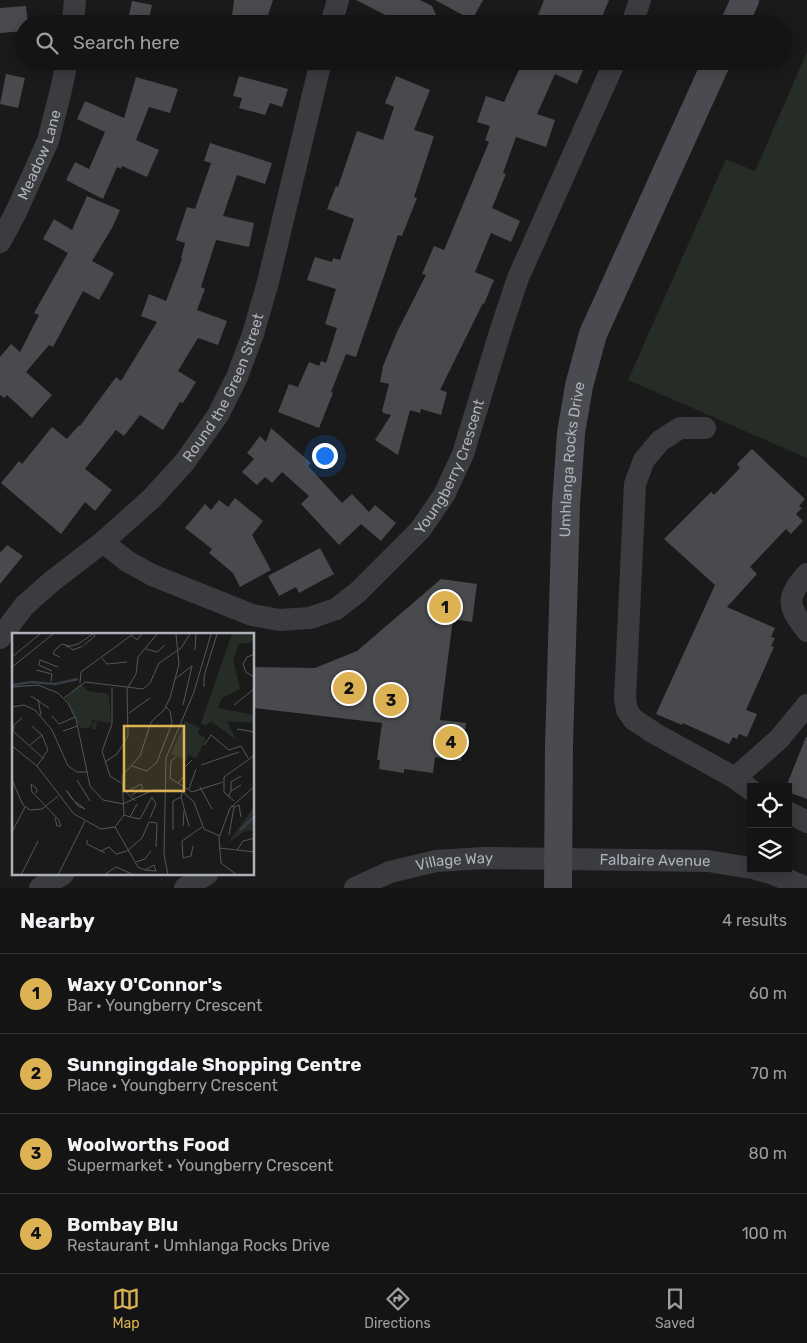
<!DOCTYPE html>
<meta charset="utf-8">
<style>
:root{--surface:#141414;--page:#1d1d1d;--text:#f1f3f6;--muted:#9d9ea0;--line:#333334;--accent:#dcb252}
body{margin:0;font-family:Rubik,sans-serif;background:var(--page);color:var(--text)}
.controls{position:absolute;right:15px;bottom:15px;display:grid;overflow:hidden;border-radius:0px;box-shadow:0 2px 12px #0003}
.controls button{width:45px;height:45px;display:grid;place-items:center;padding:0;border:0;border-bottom:1px solid var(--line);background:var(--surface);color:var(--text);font:25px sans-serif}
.you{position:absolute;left:324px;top:455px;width:18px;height:18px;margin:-12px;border:4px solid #fff;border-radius:50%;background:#1a73e8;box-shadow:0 0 0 8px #1a73e833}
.badge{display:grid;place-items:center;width:32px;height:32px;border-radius:50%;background:var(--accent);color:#111;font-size:16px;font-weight:700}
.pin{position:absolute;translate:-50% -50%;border:2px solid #fff;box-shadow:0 1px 5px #0006}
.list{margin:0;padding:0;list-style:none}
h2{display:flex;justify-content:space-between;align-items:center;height:65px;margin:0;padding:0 20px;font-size:21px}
h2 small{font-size:16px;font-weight:400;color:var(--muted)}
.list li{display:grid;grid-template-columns:32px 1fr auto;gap:15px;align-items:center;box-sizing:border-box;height:80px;padding:0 20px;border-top:1px solid var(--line)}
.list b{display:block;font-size:19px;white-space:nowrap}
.list p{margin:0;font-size:16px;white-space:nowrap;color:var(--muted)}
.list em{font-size:16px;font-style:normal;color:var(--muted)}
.icon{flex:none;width:28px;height:28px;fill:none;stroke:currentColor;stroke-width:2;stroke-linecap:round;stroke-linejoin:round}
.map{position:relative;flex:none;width:807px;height:888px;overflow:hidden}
.search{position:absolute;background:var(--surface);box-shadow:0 2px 12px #0003;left:15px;right:15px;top:15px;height:55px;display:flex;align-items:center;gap:12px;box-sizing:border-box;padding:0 18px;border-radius:28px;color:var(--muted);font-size:19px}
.sheet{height:385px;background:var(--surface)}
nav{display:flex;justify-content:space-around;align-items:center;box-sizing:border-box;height:70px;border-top:1px solid var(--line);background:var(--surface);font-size:14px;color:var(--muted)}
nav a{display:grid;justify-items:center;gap:2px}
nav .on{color:var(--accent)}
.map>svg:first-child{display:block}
.green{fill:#262d27}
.building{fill:#494a4d}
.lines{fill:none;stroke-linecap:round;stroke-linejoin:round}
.street{stroke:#3b3c40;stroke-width:22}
.secondary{stroke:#494b50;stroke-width:28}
.labels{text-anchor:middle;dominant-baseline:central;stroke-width:5;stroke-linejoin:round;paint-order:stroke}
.street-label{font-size:15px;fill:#aeb1b9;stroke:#151517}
.inset-river{fill:none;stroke:#353c43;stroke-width:2.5}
.inset-road{fill:none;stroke:#55565a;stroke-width:1}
.view{fill:#dcb252;fill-opacity:0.15;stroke:#dcb252;stroke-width:2.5}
.inset-edge{fill:none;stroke:#aeb1b9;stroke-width:2.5}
</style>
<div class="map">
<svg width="807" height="888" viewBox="0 0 807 888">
<rect width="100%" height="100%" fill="#1a1a1b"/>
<!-- green -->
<path class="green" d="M807,52V458L628,380L726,159L755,171Z"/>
<!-- building -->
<path class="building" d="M234,0H273L265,24H231Z
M356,0H420L432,6L440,24H398L397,21Z
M435,0H483L472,20Z
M544,0H609L599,24H546L536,20Z
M132,1L152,5L148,24H127Z
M26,6L28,24H24V31L0,33V8Z
M523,61H587L577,84L555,74L537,114L555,120L546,147L516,137L503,173L506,174L492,208L520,221L511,242L491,233L475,272L494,280L484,304L483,303L440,390L447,392L441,415L421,409L420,413L410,410L398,455L375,440L391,415L383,413V411H382L389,384L380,382L383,366L397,332L426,275L422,274L434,246L444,250L489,142L485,140L490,126L477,122L486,96L504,102Z
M6,74L25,78L18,108L0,104Z
M239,76L288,89L282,107L270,103L265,115L239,108L242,98L233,96Z
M396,76L430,90L414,130L434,136L414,197L417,198L402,236L398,235L356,357L346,354L331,392L333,393L319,428L278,412L289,384L298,387L309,362L319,366L321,361L326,363L337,328L325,324L336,289L307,280L315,257L332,262L333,258L340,260L354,219L327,209L336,186L338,187L357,131L383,140L394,107L385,103Z
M136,77L178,89L170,113L149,107L136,140L159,150L147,177L122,166L121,169L117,167L103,199L66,180L75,162L89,169L105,132L77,119L85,101L124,118Z
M210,143L272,163L265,184L237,175L223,216L254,223L249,247L216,240L201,287L205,289L197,310L227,321L218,345L198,338L178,371L196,382L183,403L180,402L163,430L140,415L124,436L116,430L85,469L112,490L95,511L85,502L61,534L1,483L19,461L22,464L52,427L67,439L79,425L80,426L116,377L121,381L157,322L141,316L149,294L166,301L182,259L181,258L185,243L176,240L187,207L195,209L211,163L204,161Z
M87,196L120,210L112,228L92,261L114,273L99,300L83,291L53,347L49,345L26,372L52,395L32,418L7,395L5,398L0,395V357L11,344L20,352L39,315L34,313L68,253L43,239L54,219L72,230Z
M271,428L311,463L308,466L342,503L352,494L369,512L375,505L396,523L381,541L361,524L339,545L301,504L309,496L282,472L272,483L265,477L257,485L242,472L254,459L247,453L260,436L266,442Z
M752,449L805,499L799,506L802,508L796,514L803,521L791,534L786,529L750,567L757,574L727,607L775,628L771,637L775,638L771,646L774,647L746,710L757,714L747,737L739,734L737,739L733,737L729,744L683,723L682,725L656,714L715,585L664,539L711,492L714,495L740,468L737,464Z
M235,498L263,521L252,535L271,570L240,587L233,573L209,553L212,549L185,528L205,504L211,510L219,500L228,507Z
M7,545L23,556L0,584V553Z
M320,548L334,574L299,593L296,587L279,596L268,576Z
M441,579L477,584L472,622L453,619L440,720L466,723L461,761L435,757L433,773L404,769V773L379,769L380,760H377L382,723L254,708V667L315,668L357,651Z
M806,737H807V799L788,792V782Z"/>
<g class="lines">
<!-- street -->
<g class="street">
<path d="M73,24L75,0"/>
<path d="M331,24L338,0"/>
<path d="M632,24L640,0"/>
<path id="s1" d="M0,242L16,212L48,141L61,90L67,61"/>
<path d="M705,428H680L660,441L644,460L635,484L625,699L627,710L633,719L654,733L735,778L751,790"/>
<path id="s2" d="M103,542L127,561L152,575L252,615L280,620L310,618L336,609L358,592L420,530L444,495L463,454L501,329L518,278L615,61"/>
<path d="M807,574C784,598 789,608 807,631"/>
<path id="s3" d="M0,638L24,606L51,582L103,542L151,499L184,463L218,415L237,377L253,334L268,282L321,61"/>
<path d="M735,778L779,739L807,705"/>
<path d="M788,812L807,822"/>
<path d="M756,869L771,873L807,888"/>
<path d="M40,888L63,874"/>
<path d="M185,888L207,874"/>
<path id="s4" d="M355,888L390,872L436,861L483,858L708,861L751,868"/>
</g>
<!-- secondary -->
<g class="secondary">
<path d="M734,24L745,0"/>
<path id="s5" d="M558,888L559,746L566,505L571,433L579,386L593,334L717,61"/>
</g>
</g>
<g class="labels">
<!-- street labels -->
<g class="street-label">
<text stroke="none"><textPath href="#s1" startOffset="96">Meadow Lane</textPath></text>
<text stroke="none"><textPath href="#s3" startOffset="341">Round the Green Street</textPath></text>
<text stroke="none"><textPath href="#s5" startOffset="429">Umhlanga Rocks Drive</textPath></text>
<text stroke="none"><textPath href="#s2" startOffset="439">Youngberry Crescent</textPath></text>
<text stroke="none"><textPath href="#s4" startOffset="305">Falbaire Avenue</textPath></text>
<text stroke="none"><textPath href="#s4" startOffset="104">Village Way</textPath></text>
</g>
</g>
<!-- overview -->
<g transform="translate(12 633)">
<rect width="242" height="242" fill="#1a1a1b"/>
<path d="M220,1H243L242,9L227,11L221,26L228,56L210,65L206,75L242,82V90L215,88L224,107L199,88L193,93L189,90ZM69,51L76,58L97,61L99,90L80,87V90L85,88L84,96H80V91L77,95H68L54,65ZM173,88L188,95L186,101L194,105L184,125L177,122L174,128L159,121ZM242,174V197L231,199L216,210Z" fill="#262d27"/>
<path class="inset-river" d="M0,52L20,49L43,51L66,46M228,197L243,183"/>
<path class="inset-road" d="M119,2L125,7L130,1M72,12L83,3L82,1M56,13L61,17L71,13M54,14L66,11L81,1M134,16L145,19L153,12M183,17L184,1M243,21L235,24L231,31L234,39L243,45M0,24L28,1M48,24L41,21L44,16L50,11L57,13M90,25L95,31L115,29M0,34L41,1M24,37L40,41L39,48M40,38L27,32L28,27L46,34M163,46L180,33L171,72M68,50L69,39L121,1M0,54L26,52L46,60L56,70L64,86L78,153L91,167L111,171L141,157H169L182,169L192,196L208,203M100,54V91L90,118L98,143L109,150M192,54V43L205,1M19,63L37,75M52,65L73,49L131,56L138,50L147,30L169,15L178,1M26,66L29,82M222,72L243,55M0,74L12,72L23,77L40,97L56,133L65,139H75M117,80L138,65M40,83L47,91L63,84M10,85L2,92L1,98L32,126M20,93L30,102L36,117L25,133M225,96L243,99M51,98L66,93M18,112L30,102M192,112L199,102L217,117L229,113L236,125M0,113L25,133L62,181L89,196L103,194L112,182L110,143L128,123L139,89L152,77L158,65L167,31L164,1M164,124L159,128L158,145L180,159L211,149M93,129L105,121L116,103L115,56L124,41L126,24L145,1M189,132L227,119M120,133L135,138L145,129L160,90L158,78L154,74M0,147L11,172L18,177L30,176L46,163M65,147L78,168M166,150L173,142L171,136L180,127M188,154L200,176M177,156L184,136M219,158V149L229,143M24,160L25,156L19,151L20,159L46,186L49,193H45L43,185M120,162L131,155L129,151L114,159L123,168M169,164L177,193M216,164L219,158L229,152M61,167L54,157L66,173L73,176L64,169M222,168L212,159V144L243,122M222,174L227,172L229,184M112,182L118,184L125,171M118,184L128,186L140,164L144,171L138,185M171,193L172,178M103,194L126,234L133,237L144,238L142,232L133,237M161,197V168L169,164L171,158M0,199L13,174M217,202L222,174L219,173M75,207V211L93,220M181,213L179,223L171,225L170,208L190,194M207,215L243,219M225,217L231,208L243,205M89,218L97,214L104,221L115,218L130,205L137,189L145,190L144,214M124,229L133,226L139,218M9,242L26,208M46,242L73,188M92,242L104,234L122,242M156,242L152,221L154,125L182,59L199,1M225,242L209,230L207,205L218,175L243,153"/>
<path class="view" d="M112,93H172V158H112Z"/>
<rect width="242" height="242" class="inset-edge"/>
</g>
</svg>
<div class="controls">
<button><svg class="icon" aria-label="locate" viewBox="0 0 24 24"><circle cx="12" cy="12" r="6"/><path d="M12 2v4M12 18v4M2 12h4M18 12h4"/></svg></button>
<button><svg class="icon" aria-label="layers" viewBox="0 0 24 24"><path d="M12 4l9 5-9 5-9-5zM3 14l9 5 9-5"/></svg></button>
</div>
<div class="you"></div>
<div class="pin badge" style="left:445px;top:607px">1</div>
<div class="pin badge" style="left:349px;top:688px">2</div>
<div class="pin badge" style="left:391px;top:700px">3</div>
<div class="pin badge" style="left:451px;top:742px">4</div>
<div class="search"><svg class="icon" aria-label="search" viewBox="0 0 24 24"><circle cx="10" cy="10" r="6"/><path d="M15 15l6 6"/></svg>Search here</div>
</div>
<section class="sheet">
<h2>Nearby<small>4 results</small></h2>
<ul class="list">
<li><span class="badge">1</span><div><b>Waxy O'Connor's</b><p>Bar · Youngberry Crescent</p></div><em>60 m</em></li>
<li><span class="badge">2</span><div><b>Sunngingdale Shopping Centre</b><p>Place · Youngberry Crescent</p></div><em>70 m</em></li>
<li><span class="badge">3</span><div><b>Woolworths Food</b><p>Supermarket · Youngberry Crescent</p></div><em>80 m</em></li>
<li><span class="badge">4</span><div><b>Bombay Blu</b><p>Restaurant · Umhlanga Rocks Drive</p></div><em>100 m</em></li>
</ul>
</section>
<nav>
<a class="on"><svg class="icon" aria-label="map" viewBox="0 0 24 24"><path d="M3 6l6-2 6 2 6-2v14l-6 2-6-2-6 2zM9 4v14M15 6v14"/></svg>Map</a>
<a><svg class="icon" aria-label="directions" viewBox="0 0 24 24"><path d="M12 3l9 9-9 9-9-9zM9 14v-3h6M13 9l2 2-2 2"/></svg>Directions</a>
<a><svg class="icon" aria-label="saved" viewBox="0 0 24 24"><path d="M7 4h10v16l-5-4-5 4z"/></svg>Saved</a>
</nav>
